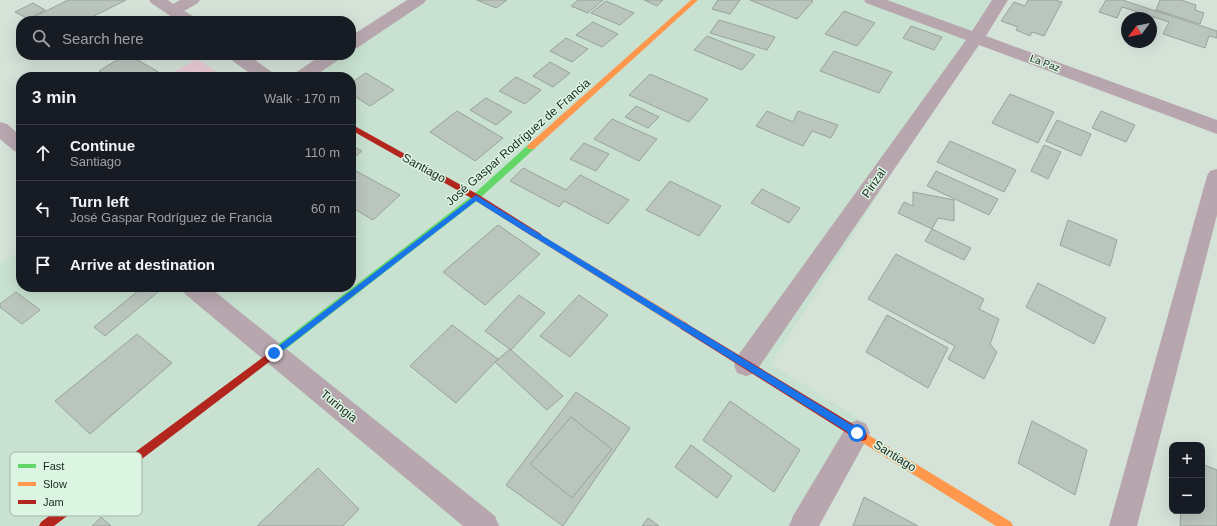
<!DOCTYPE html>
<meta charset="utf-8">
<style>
:root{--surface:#171b24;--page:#242831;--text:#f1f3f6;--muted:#9ea1a6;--line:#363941}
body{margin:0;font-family:Arial,sans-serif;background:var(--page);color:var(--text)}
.controls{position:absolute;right:12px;bottom:12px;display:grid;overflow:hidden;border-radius:8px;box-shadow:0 4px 16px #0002}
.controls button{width:36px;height:36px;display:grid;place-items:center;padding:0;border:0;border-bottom:1px solid var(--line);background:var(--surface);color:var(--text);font:20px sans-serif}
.compass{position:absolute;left:1121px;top:12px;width:36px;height:36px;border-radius:50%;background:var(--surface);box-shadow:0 4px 16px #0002;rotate:238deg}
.stop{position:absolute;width:12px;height:12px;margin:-9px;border:3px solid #1a73e8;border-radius:50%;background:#fff}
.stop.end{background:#1a73e8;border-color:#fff;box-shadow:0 1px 4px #0008}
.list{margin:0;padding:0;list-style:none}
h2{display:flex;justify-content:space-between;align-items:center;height:52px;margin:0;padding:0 16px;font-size:17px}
h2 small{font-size:13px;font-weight:400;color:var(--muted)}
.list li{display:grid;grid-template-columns:26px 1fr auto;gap:12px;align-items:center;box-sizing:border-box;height:56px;padding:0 16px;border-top:1px solid var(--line)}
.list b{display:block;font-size:15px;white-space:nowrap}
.list p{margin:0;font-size:13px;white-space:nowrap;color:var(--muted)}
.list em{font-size:13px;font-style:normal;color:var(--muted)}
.icon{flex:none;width:22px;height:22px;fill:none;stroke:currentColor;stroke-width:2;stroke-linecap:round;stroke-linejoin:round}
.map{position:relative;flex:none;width:1217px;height:526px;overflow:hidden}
.search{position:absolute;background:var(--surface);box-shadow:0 4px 16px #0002;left:16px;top:16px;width:340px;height:44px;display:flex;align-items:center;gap:10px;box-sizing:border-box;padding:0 14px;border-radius:16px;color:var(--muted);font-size:15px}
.panel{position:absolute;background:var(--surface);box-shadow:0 4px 16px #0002;left:16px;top:72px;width:340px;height:220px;border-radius:16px}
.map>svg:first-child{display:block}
.built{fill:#c8e1d0}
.green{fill:#eacdd8}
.building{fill:#bac5bd;stroke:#98a39b}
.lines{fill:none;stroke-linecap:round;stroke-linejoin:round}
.street{fill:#b7a6ae;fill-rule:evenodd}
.fast{fill:#63d668;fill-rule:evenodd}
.slow{fill:#ff974d;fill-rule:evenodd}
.jam{fill:#b3261e;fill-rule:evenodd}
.route{fill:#1a73e8}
.labels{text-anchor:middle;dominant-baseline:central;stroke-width:3;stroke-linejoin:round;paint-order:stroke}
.far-street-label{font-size:10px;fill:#1c261f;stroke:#dbf5e2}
.street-label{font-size:12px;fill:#1c261f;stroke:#dbf5e2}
.key{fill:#dbf5e2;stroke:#a2b7a8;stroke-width:1}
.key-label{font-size:11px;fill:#1c261f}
</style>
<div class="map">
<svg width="1217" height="526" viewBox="0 0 1217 526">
<rect width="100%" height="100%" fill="#d4e2d8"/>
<!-- built -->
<path class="built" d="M409,0H1001L771,364L864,422L808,526H0V264L21,251V287H351V77H290L324,55H351V38Z"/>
<!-- green -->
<path class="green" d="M197,59L224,77H165Z"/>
<!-- building -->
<path class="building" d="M68,0H126L84,21H40L34,17Z
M477,0H507L496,8Z
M578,0H603L588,13L571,6Z
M644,0H663L657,6Z
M718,0H740L730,14L712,9Z
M750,0H810L813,1L797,19Z
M1028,0H1055L1062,2L1044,36L1032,32L1030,36L1016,30L1018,27L1001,21L1014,2L1025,6Z
M1106,0H1125V1L1217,31V38L1209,36L1205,48L1163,34L1169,22L1122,7L1117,18L1099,12Z
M1160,0H1181L1196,5L1195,10L1204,13L1200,24L1156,10Z
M606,1L634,13L620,25L591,13Z
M33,3L45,10L28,19L15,12Z
M844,11L875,23L857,46L825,34Z
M719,20L775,37L767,50L710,33Z
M593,22L618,34L602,47L576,35Z
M911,26L942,37L934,50L903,38Z
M707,36L755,55L742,70L694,50Z
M566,38L588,49L572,62L550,51Z
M834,51L892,72L879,93L820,71Z
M125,55H129L162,74L157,77H110L99,71Z
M550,62L570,73L553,87L533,76Z
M366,73L394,90L370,106L351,94V83Z
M650,74L708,99L689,122L629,95Z
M516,77L541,90L525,104L499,91Z
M1010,94L1054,112L1038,143L992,123Z
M486,98L512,112L496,125L470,110Z
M636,106L659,117L648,128L625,117Z
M457,111L503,138L475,161L430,132Z
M767,111L793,122L798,111L838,125L831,138L812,131L803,146L756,126Z
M1101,111L1135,125L1126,142L1092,128Z
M612,119L657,139L639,161L594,139Z
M1057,120L1091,134L1081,156L1046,141Z
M950,141L1016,170L1004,192L937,162Z
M584,143L609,154L596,171L570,159Z
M351,145L362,151L351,160Z
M1044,145L1061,152L1048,179L1031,171Z
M523,168L566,190L580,175L629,200L608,224L564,201L559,207L510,181Z
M356,171L400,195L373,220L351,207V175Z
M936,171L998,199L989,215L927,186Z
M670,181L721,206L699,236L646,210Z
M762,189L800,208L789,223L751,203Z
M913,192L954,200V221L938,218L932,229L898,213L904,202L913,206Z
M1068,220L1117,240L1110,266L1060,245Z
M498,225L540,254L485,305L443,272Z
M932,229L971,248L964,260L925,241Z
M896,254L984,299L979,309L999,319L990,344L997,352L984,379L948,359L955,346L868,299Z
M1038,283L1106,318L1094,344L1026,307Z
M143,287H154L159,291L105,336L94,327Z
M16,292L40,310L22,324L0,307V304Z
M519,295L545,313L511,350L485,331Z
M579,295L608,315L570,357L540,336Z
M887,315L948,348L928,388L866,352Z
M452,325L498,359L456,403L410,366Z
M137,334L172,363L90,434L55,401Z
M510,349L563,396L547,410L495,362Z
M576,392L630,428L563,526L506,485Z
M730,401L800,450L774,492L703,440Z
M571,417L612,449L572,498L530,464Z
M1032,421L1087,450L1075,495L1018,463Z
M691,445L732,476L717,498L675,467Z
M1202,464L1217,470V526H1180L1181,511H1202Z
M318,468L359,509L343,526H257Z
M864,497L918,526H853Z
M101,517L111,526H92Z
M648,518L659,526H642Z"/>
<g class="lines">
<!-- street -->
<path class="street" d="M149,0H168L173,4L180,0H200L198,3L184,11L195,17L197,21H178L151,3Z
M407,0H426L424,3L357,48L351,49V36Z
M864,0H887L972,31L992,0H1008L986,36L1217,120V134L979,45L755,373L746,376L737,373L734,365L737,357L966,40L866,3Z
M227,55H248L273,73L276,77H255L230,59Z
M322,55H343L340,59L313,77H292L295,73Z
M0,122L7,124L21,136V153L14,151L0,139Z
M1217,169V215L1137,526H1109L1207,176L1210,171Z
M182,287H209L495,516L499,526H463L185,294Z
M857,420L866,424L870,433L819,526H789L793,516L848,424Z"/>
<!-- fast -->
<path class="fast" d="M531,144L534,145L535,147L534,149L479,199L273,359L270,360L267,359L265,356L267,353L473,195L528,145Z"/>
<!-- slow -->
<path class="slow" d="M691,0H698L534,149H528L527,147L528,145Z
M538,233L687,323L689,326L687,329L684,330L681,329L535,238L534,236L535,234Z
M862,431L1011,522L1013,526H996L858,440L857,436L858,432Z"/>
<!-- jam -->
<path class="jam" d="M351,124L479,195L541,234L542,236L541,238H535L473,199L351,130Z
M684,322L866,432L867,436L866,440L862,441L858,440L681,329L679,326L681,323Z
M270,352L273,353L275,356L273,359L54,526H39L41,522Z"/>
</g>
<!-- route -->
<path class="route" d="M476,195L860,430V436H854L476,201L277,355H272V351Z"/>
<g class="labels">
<!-- far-street labels -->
<g class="far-street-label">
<text transform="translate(1045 63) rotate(20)">La Paz</text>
</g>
<!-- street labels -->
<g class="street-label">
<text transform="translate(518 142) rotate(-41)">José Gaspar Rodríguez de Francia</text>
<text transform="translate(424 168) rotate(29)">Santiago</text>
<text transform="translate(874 183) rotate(-55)">Pirizal</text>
<text transform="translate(339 406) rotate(39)">Turingia</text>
<text transform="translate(895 456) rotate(32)">Santiago</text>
</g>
</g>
<!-- legend -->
<rect x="10" y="452" width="132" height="64" rx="6" class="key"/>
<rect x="18" y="464" width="18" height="4" fill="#63d668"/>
<rect x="18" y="482" width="18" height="4" fill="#ff974d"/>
<rect x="18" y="500" width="18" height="4" fill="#b3261e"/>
<g class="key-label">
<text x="43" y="470">Fast</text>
<text x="43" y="488">Slow</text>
<text x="43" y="506">Jam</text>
</g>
</svg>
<div class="controls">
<button>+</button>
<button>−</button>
</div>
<svg class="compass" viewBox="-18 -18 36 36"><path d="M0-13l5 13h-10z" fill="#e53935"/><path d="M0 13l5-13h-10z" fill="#9ea1a6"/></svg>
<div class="stop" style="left:857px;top:433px"></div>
<div class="stop end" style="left:274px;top:353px"></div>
<div class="search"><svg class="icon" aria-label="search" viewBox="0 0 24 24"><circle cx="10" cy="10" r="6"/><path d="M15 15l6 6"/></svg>Search here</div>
<section class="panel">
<h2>3 min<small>Walk · 170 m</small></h2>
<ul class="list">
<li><svg class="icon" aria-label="ahead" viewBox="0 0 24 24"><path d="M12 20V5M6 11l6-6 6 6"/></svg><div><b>Continue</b><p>Santiago</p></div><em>110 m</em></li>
<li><svg class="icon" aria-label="left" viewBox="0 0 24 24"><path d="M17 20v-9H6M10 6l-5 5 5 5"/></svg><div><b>Turn left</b><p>José Gaspar Rodríguez de Francia</p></div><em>60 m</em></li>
<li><svg class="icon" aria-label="arrive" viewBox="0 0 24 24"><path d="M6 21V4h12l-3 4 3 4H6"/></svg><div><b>Arrive at destination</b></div></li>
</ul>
</section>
</div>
